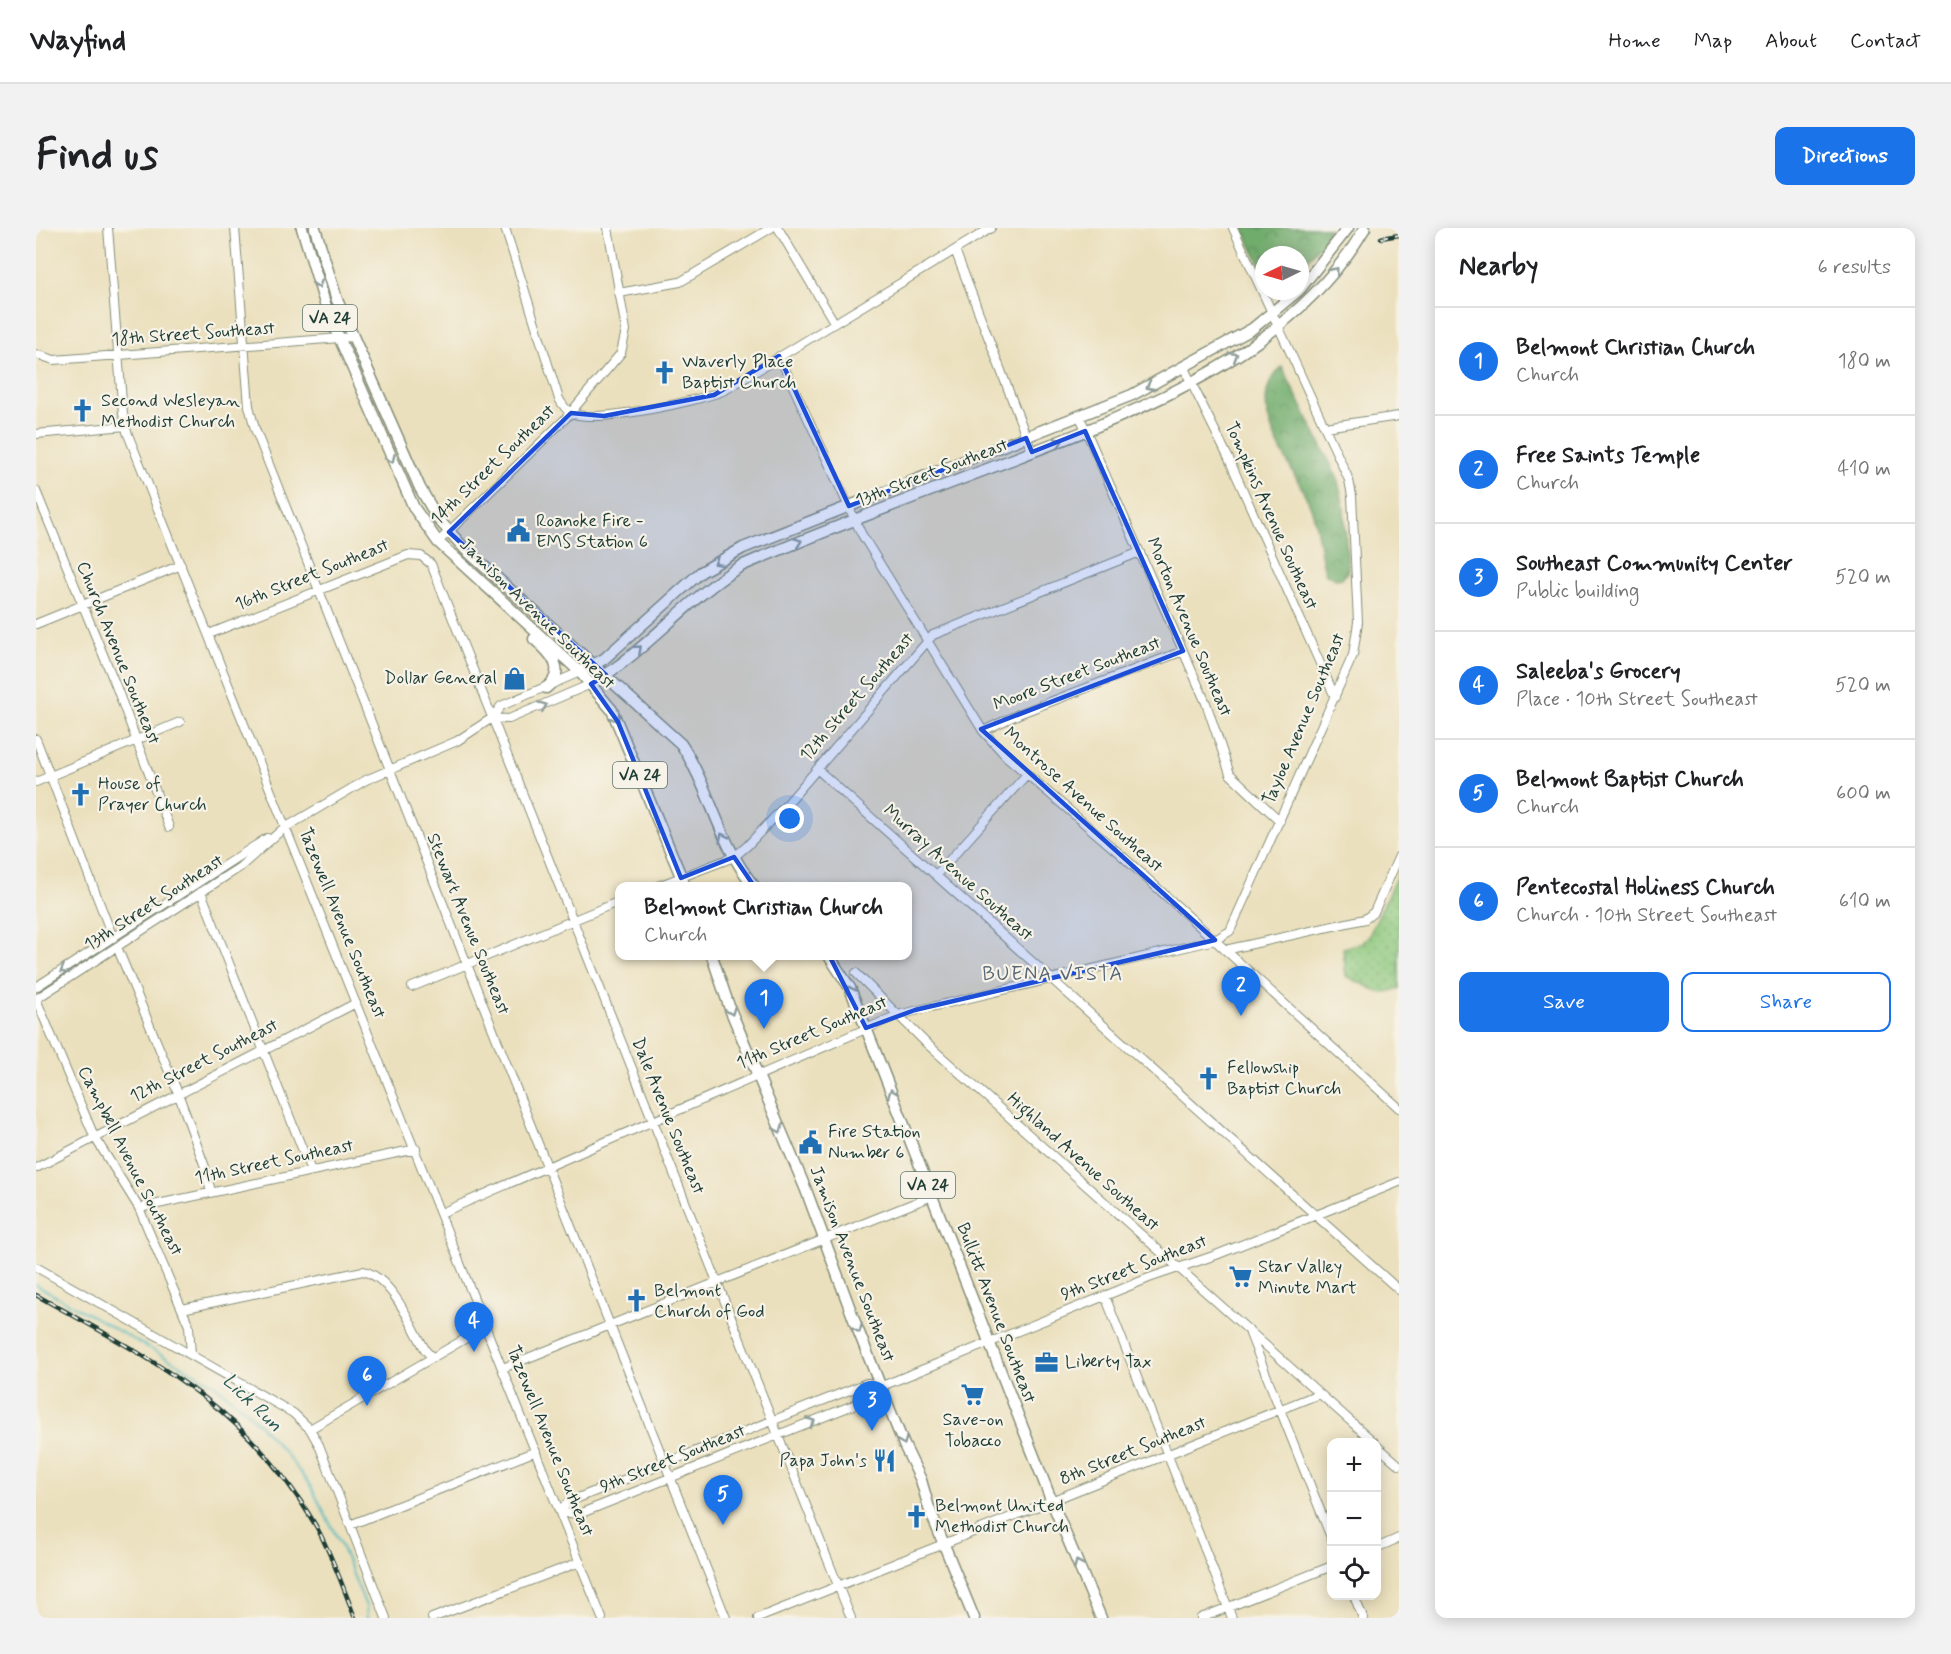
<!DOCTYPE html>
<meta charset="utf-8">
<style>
:root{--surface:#fff;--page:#f2f2f2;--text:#202124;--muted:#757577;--line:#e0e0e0;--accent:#1a73e8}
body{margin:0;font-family:Mynerve,sans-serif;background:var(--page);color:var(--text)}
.controls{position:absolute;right:18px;bottom:18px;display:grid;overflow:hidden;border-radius:12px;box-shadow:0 3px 15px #0003}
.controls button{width:54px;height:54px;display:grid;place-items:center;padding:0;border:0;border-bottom:2px solid var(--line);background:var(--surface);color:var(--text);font:30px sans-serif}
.compass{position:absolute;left:1219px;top:18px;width:54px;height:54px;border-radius:50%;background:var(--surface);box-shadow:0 3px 15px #0003;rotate:265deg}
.you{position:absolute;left:754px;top:591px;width:21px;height:21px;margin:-15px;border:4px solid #fff;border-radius:50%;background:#1a73e8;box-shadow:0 0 0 9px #1a73e833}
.badge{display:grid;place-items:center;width:39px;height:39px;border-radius:50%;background:var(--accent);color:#fff;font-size:20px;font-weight:700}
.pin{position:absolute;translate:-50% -50px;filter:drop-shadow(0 2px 3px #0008)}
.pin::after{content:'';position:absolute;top:32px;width:21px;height:18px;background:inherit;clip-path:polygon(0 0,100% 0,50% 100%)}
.popup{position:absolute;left:579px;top:654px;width:297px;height:78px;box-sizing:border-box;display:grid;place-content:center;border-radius:12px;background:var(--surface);filter:drop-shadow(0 2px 4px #0005);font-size:20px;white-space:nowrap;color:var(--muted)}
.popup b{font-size:22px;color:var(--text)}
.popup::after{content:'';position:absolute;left:50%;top:100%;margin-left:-12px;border:12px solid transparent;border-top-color:var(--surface)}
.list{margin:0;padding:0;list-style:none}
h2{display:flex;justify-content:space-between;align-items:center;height:78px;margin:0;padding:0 24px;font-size:26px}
h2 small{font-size:20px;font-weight:400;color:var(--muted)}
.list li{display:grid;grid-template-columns:39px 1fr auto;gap:18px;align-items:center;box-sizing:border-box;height:108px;padding:0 24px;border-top:2px solid var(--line)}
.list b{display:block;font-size:22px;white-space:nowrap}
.list p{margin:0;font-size:20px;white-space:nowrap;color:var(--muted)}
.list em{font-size:20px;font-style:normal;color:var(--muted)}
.actions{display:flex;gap:12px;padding:18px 24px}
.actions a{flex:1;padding:14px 0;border:2px solid var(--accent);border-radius:12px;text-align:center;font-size:21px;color:var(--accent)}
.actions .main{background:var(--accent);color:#fff}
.icon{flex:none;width:33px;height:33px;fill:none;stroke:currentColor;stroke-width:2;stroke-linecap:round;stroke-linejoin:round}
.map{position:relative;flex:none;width:1363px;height:1390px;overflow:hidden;border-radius:12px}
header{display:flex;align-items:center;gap:36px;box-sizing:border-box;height:84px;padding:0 30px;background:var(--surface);border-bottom:2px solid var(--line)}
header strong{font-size:28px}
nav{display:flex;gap:33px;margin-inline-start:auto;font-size:21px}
.intro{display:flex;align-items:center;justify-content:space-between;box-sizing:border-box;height:144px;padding:0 36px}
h1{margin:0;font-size:42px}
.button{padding:15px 27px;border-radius:12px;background:var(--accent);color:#fff;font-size:21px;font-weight:700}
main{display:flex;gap:36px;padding:0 36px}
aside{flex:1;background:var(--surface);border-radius:12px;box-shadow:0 3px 15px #0003}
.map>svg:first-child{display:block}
.forest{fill:url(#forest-crowns);stroke:#487450;stroke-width:1.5}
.park{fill:url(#park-dots);stroke:#558258;stroke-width:1.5}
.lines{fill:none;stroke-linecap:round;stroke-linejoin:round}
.stream{stroke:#49b8be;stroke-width:2}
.minor-casing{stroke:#858e78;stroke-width:10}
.major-casing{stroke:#858e78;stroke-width:13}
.minor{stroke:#fff;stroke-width:8}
.major{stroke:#fff;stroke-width:10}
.rail-casing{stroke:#1f3d34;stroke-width:4.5}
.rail{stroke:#f7f3e8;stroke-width:2;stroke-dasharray:7;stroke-linecap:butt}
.oneway{stroke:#8f9e9a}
.marked{fill:#1d4ed8;fill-opacity:0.2;stroke:#1d4ed8;stroke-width:4.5;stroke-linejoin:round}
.labels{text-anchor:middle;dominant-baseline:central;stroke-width:4.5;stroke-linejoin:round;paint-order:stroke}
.shield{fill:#f7f3e8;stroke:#60746a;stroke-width:1.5}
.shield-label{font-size:16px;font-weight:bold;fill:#1f3d34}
.street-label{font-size:18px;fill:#1f3d34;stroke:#f7f3e8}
.poi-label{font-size:18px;fill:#1f3d34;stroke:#f7f3e8;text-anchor:start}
.neighbourhood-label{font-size:20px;letter-spacing:1.5px;fill:#576775;stroke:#f7f3e8}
.water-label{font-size:20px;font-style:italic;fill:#2a5c56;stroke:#f7f3e8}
</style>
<header>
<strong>Wayfind</strong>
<nav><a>Home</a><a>Map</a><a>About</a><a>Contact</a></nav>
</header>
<div class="intro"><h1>Find us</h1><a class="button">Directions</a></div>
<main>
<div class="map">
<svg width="1363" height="1390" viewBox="0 0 1363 1390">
<defs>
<pattern id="forest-crowns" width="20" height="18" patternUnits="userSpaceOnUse" patternTransform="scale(1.5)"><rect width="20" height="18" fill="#70ac6c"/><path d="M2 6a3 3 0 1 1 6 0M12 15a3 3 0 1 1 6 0" fill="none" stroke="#5b8d5a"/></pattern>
<pattern id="park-dots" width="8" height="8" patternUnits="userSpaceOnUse" patternTransform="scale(1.5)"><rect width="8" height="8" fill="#8bc77c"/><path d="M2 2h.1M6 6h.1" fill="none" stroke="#71a366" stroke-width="1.8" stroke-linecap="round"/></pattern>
</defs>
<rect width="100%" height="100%" fill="#f7f3e8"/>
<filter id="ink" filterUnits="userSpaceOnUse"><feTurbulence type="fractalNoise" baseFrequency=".0167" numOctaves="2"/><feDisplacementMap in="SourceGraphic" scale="12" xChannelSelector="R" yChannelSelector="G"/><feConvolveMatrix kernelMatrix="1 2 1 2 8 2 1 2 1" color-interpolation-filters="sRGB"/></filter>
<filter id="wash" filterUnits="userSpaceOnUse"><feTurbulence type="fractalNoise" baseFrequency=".008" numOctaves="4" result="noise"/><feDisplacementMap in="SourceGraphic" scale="24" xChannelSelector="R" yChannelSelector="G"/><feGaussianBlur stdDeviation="1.35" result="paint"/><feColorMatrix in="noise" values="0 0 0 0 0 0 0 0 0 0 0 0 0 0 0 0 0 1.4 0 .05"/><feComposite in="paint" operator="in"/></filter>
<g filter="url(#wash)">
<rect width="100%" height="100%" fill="#ebe0bd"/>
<!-- forest -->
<path class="forest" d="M1206,0H1293L1287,14L1264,40V27H1228V44Z
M1246,139L1301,249L1308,280L1312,343L1306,350L1300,351L1290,346C1283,326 1283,303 1276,282C1262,242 1202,177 1246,139Z"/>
<!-- park -->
<path class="park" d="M1363,643V761L1345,765L1310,748L1307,720L1327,715L1333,708Z"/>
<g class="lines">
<!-- stream -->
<path class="stream" d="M0,1057L178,1156L211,1183L249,1225L274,1257L304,1315L330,1378L331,1390"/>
</g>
</g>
<g filter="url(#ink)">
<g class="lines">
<defs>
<path id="minor" d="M72,0L87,186L91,204L566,1390
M199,0L213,178L219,201L690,1390
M469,0L523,171C526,176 530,182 535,185C558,196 664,173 689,162L955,0
M742,0L798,94
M919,22L996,224
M583,65L644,54L735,0
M0,126L18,132L317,109
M743,128L825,305L947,503L971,529L1084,626L1363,880
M1148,140L1193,231L1299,469
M1044,189L1170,475L1194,546L1244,593
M1289,199L1363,188
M0,206L90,198
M0,263L80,458L133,599
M402,314L529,191L585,125L590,102L572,0
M0,396L145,337
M173,406L372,327L385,328L395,336L815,1390
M456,490L473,491L555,456
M947,503L985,485L1147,423
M0,511L77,710
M781,541L1363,1062
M0,554L144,494
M247,601L330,552L421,513L456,490L465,478L544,444
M900,647L991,546
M622,658L698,629L711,618L751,576L897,407L1104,324
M165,664L275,943
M81,719L142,865L169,939L175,964
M1189,722L1329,691L1338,684L1363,628
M820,745L890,815L1338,1214
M0,759L231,610
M376,759L584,673
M0,940L320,775
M103,980L380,921
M405,985L862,787L1179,712L1194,703L1317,427L1322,394L1316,268L1313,252L1197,0
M0,1039L257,1185L274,1201L283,1217L350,1390
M1069,1068L1196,1390
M146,1081L327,1043C356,1049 376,1099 390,1123L396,1129
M1214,1106L1296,1312
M155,1126L153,1098L103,980L58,908L0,771L204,639L249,599
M467,1140L896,968
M846,1158L840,1168L543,1286L524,1284L532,1274L831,1155L846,1158L1113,1050L1180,1027L1363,954
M274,1201L451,1098
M1340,1217L1363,1237
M314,1297L500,1223
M1340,1320L1363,1310
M1318,1368L1327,1390
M396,1390L544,1334
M722,1390L1283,1166
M1165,1390L1296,1338"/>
<path id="major" d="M266,0L291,82L378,280L402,314L544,444L576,482L649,658
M279,0L301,72L384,260L402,291L429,321L645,516C675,562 683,616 718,658
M1264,61L1312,0
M498,411C515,425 532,443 510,460
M544,444L568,431L665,344L707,320L1096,167L1216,101L1262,63
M555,456C610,424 650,371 705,338C791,301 879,269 967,235C1100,184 1253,129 1329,0
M676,728L694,781L770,962L820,1097L868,1217L885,1252L893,1280L938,1390
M793,728L814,760L830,800L1016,1274L1065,1390"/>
</defs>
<!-- minor casing -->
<use href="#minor" class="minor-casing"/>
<!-- major casing -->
<use href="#major" class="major-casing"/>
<!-- minor -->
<use href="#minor" class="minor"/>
<!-- major -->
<use href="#major" class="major"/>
<defs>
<path id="rail" d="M1345,10L1363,7
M0,1067C118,1133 209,1176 280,1298C296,1327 307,1359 319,1390"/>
</defs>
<!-- rail casing -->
<use href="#rail" class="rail-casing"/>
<!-- rail -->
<use href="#rail" class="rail"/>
</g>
<!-- one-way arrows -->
<defs><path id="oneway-chevron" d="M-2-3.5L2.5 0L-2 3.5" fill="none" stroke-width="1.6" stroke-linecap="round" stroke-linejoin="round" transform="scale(1.5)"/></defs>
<g class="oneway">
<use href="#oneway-chevron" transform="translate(1299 43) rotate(-51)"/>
<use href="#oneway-chevron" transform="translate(282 56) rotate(72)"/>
<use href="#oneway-chevron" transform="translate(1198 128) rotate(-31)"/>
<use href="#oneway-chevron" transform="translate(1114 158) rotate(152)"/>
<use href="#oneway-chevron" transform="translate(1023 214) rotate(-21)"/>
<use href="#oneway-chevron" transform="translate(355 231) rotate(66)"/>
<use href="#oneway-chevron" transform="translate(762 314) rotate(-21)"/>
<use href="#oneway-chevron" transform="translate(682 334) rotate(149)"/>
<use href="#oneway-chevron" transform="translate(602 421) rotate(-42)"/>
<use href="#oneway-chevron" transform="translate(507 478) rotate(-22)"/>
<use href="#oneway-chevron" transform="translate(580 490) rotate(62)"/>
<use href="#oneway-chevron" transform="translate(687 609) rotate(-116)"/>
<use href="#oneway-chevron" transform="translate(28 742) rotate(149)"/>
<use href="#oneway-chevron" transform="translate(814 762) rotate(-115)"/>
<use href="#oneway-chevron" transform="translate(695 783) rotate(69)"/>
<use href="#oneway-chevron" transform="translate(856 865) rotate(-111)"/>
<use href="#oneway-chevron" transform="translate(743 901) rotate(68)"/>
<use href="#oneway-chevron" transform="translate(822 1101) rotate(68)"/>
<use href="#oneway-chevron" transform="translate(775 1194) rotate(-22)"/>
<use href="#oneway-chevron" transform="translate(867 1213) rotate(68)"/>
<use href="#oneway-chevron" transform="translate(1042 1336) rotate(-114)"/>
</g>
</g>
<!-- marked area -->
<path class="marked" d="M743,128L813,278L990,210L996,224L1049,203L1147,423L945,501L1179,712L879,782L830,800L794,729L720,661L698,629L645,650L582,494L555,456L570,447L413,304L535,185L568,188L678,167Z"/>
<!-- icons -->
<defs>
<symbol id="church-bare" viewBox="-9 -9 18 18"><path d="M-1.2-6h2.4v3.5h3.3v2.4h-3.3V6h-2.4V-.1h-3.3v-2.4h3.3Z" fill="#1f6fb2" stroke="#f7f3e8" stroke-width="2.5" paint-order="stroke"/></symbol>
<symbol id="civic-bare" viewBox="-9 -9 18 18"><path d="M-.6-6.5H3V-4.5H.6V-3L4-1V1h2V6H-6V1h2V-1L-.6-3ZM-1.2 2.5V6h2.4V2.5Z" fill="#1f6fb2" stroke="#f7f3e8" stroke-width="2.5" paint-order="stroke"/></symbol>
<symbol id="shop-bare" viewBox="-9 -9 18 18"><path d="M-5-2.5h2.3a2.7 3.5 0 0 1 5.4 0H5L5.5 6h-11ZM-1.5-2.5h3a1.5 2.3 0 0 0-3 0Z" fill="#1f6fb2" stroke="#f7f3e8" stroke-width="2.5" paint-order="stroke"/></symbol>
<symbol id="supermarket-bare" viewBox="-9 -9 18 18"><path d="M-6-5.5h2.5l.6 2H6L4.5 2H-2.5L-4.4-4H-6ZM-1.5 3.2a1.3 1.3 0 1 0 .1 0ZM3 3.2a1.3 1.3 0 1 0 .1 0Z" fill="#1f6fb2" stroke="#f7f3e8" stroke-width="2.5" paint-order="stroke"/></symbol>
<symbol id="office-bare" viewBox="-9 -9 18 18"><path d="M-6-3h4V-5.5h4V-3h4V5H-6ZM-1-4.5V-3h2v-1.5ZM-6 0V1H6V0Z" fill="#1f6fb2" stroke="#f7f3e8" stroke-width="2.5" paint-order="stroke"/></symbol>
<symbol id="restaurant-bare" viewBox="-9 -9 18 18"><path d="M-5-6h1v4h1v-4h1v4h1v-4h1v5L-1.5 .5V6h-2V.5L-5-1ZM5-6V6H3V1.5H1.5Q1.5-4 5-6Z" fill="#1f6fb2" stroke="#f7f3e8" stroke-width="2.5" paint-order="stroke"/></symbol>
</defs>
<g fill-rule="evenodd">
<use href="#church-bare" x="612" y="128" width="33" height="33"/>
<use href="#church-bare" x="30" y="166" width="33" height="33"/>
<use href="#civic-bare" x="466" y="286" width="33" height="33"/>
<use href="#shop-bare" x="462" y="434" width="33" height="33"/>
<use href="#church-bare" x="28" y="550" width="33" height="33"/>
<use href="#church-bare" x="1156" y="834" width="33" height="33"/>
<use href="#civic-bare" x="758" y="898" width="33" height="33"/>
<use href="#supermarket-bare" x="1188" y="1032" width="33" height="33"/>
<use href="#church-bare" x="584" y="1056" width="33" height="33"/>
<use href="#office-bare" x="994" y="1118" width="33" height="33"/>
<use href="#supermarket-bare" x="920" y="1150" width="33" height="33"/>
<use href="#restaurant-bare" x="832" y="1216" width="33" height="33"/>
<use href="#church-bare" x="864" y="1272" width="33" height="33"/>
</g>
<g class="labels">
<!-- shield labels -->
<g class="shield">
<rect x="267" y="77" width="54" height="26" rx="4.5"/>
<rect x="577" y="534" width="54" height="26" rx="4.5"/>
<rect x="865" y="944" width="54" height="26" rx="4.5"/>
</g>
<g class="shield-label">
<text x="294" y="90">VA 24</text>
<text x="604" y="547">VA 24</text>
<text x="892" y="957">VA 24</text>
</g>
<!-- street labels -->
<g class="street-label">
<text transform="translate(157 106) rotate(-4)">18th Street Southeast</text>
<text transform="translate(457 237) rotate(-44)">14th Street Southeast</text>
<text transform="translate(896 245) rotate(-21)">13th Street Southeast</text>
<text transform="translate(1235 288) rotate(66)">Tompkins Avenue Southeast</text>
<text transform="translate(276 347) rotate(-22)">16th Street Southeast</text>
<text transform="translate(501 386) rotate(44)">Jamison Avenue Southeast</text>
<text transform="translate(1153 399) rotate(67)">Morton Avenue Southeast</text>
<text transform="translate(82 425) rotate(68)">Church Avenue Southeast</text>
<text transform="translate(1041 446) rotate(-21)">Moore Street Southeast</text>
<text transform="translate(821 469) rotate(-49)">12th Street Southeast</text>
<text transform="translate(1268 491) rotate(-67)">Tayloe Avenue Southeast</text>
<text transform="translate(1047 572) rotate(42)">Montrose Avenue Southeast</text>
<text transform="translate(922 645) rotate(42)">Murray Avenue Southeast</text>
<text transform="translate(118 675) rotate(-33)">13th Street Southeast</text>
<text transform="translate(306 695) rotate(68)">Tazewell Avenue Southeast</text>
<text transform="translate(432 696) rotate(68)">Stewart Avenue Southeast</text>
<text transform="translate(776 805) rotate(-23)">11th Street Southeast</text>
<text transform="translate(168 833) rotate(-27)">12th Street Southeast</text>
<text transform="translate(632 888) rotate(68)">Dale Avenue Southeast</text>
<text transform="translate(94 933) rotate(63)">Campbell Avenue Southeast</text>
<text transform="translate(238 934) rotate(-12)">11th Street Southeast</text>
<text transform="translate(1047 934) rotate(42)">Highland Avenue Southeast</text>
<text transform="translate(816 1036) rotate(69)">Jamison Avenue Southeast</text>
<text transform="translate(1098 1040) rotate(-21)">9th Street Southeast</text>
<text transform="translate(960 1085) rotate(69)">Bullitt Avenue Southeast</text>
<text transform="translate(514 1213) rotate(68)">Tazewell Avenue Southeast</text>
<text transform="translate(1097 1223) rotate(-22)">8th Street Southeast</text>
<text transform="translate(637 1231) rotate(-22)">9th Street Southeast</text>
</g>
<!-- poi labels -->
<g class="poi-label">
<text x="646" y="134">Waverly Place<tspan x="646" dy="21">Baptist Church</tspan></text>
<text x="65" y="173">Second Wesleyan<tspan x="65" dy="21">Methodist Church</tspan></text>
<text x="500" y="293">Roanoke Fire -<tspan x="500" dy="21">EMS Station 6</tspan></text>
<text x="461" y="450" text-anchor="end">Dollar General</text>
<text x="62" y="556">House of<tspan x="62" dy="21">Prayer Church</tspan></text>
<text x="1191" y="840">Fellowship<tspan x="1191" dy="21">Baptist Church</tspan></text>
<text x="792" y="904">Fire Station<tspan x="792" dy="21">Number 6</tspan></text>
<text x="1222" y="1039">Star Valley<tspan x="1222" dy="21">Minute Mart</tspan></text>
<text x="618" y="1063">Belmont<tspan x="618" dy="21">Church of God</tspan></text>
<text x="1029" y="1134">Liberty Tax</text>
<text x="937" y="1192" text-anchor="middle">Save-on<tspan x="937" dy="21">Tobacco</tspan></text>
<text x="831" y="1233" text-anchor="end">Papa John's</text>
<text x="899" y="1278">Belmont United<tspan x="899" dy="21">Methodist Church</tspan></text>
</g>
<!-- neighbourhood labels -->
<g class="neighbourhood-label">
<text x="1017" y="746">BUENA VISTA</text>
</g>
<!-- water labels -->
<g class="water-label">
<text transform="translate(216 1175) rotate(44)">Lick Run</text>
</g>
</g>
</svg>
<div class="controls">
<button>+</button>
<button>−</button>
<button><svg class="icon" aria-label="locate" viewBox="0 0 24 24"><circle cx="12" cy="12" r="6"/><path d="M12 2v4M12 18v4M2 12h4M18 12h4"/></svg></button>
</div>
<svg class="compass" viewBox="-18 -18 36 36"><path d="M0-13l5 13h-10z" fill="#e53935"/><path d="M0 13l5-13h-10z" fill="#757577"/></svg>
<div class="you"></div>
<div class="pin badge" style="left:728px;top:801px">1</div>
<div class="popup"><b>Belmont Christian Church</b>Church</div>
<div class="pin badge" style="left:1205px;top:788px">2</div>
<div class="pin badge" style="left:836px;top:1203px">3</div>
<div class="pin badge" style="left:438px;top:1124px">4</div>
<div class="pin badge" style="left:687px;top:1297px">5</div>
<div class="pin badge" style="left:331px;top:1178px">6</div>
</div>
<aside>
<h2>Nearby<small>6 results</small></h2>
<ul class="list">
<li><span class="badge">1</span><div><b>Belmont Christian Church</b><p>Church</p></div><em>180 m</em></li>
<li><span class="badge">2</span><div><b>Free Saints Temple</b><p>Church</p></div><em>410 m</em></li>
<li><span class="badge">3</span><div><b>Southeast Community Center</b><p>Public building</p></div><em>520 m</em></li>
<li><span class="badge">4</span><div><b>Saleeba's Grocery</b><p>Place · 10th Street Southeast</p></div><em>520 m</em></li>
<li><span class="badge">5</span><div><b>Belmont Baptist Church</b><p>Church</p></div><em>600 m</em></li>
<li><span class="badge">6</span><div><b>Pentecostal Holiness Church</b><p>Church · 10th Street Southeast</p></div><em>610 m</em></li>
</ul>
<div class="actions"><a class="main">Save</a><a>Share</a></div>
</aside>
</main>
